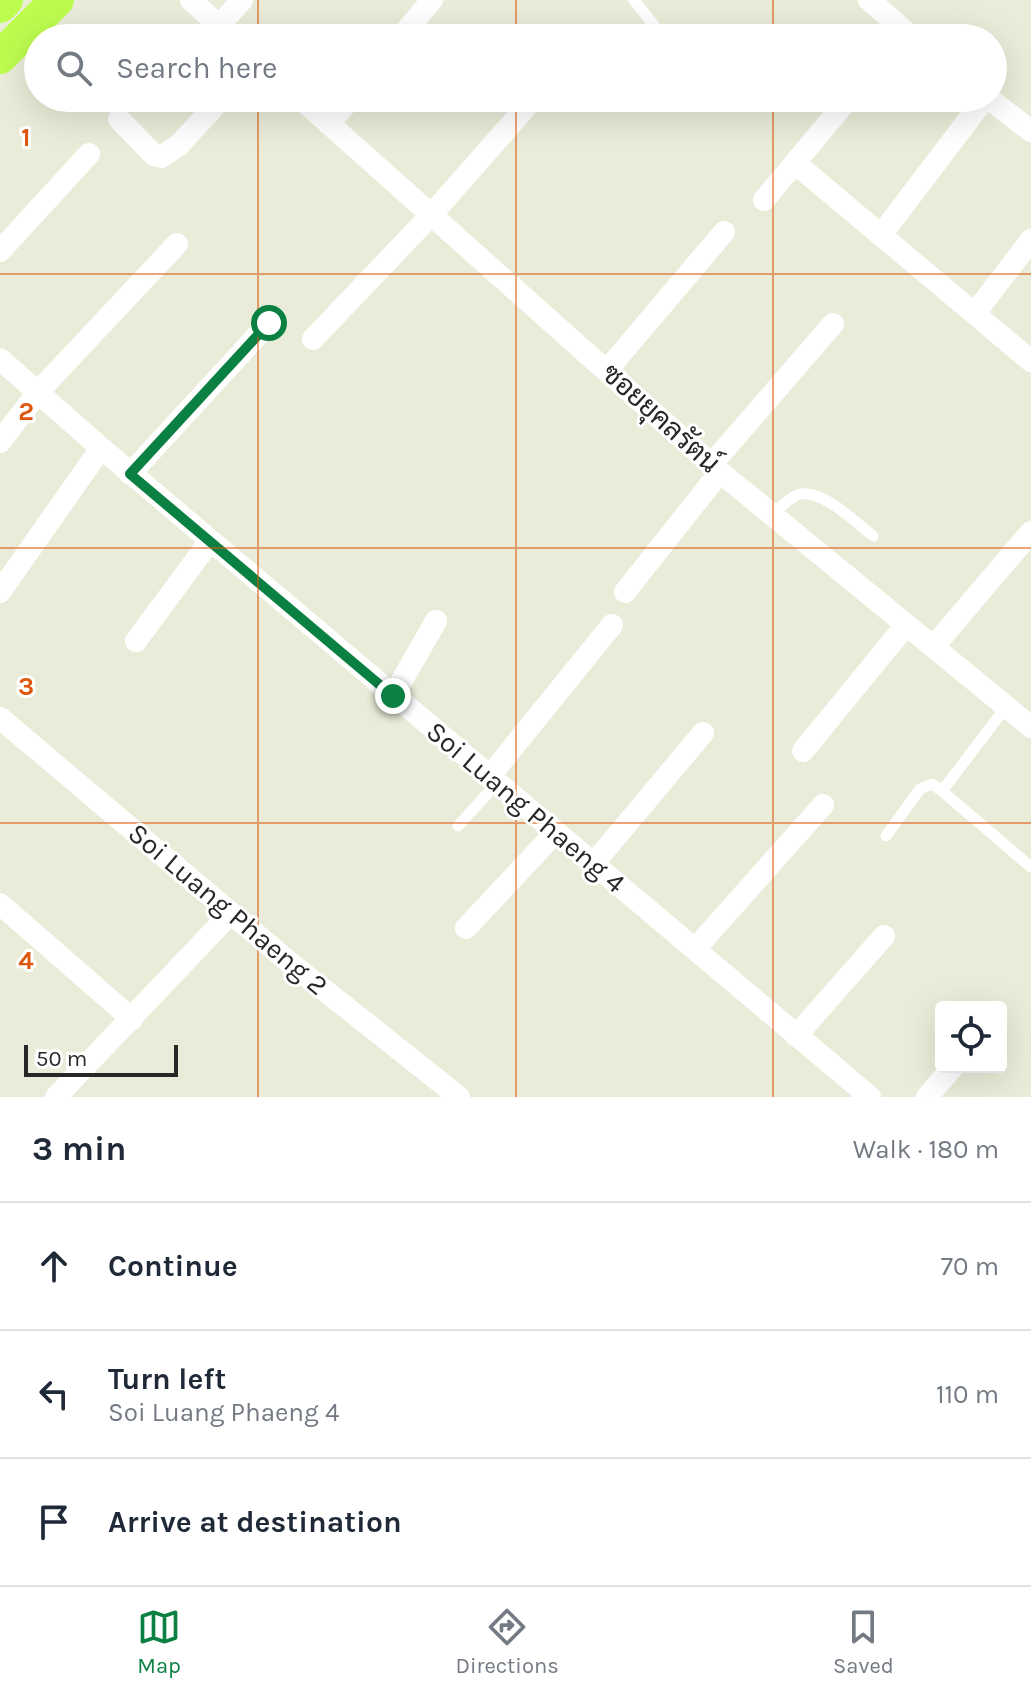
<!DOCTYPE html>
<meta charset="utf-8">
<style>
:root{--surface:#fff;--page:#f2f2f3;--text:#1f2937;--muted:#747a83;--line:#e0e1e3;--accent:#0b8043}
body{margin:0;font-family:Karla,Sarabun,sans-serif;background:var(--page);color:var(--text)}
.controls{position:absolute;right:24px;bottom:24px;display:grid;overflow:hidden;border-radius:8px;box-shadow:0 8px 32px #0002}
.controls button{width:72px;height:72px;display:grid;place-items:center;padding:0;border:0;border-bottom:2px solid var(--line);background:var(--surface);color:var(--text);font:40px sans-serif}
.scale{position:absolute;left:24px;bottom:20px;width:154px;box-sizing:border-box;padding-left:8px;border:4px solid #282828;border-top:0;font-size:22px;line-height:28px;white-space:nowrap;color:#282828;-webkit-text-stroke:6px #fff;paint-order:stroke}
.stop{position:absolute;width:24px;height:24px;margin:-18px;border:6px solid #0b8043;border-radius:50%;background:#fff}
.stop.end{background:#0b8043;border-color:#fff;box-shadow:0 2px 8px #0008}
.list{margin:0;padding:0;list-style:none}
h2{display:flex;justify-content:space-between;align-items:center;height:104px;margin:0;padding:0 32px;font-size:34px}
h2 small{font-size:26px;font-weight:400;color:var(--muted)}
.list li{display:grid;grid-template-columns:52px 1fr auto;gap:24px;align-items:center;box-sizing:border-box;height:128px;padding:0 32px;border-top:2px solid var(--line)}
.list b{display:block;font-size:30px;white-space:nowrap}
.list p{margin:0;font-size:26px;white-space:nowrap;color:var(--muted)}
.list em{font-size:26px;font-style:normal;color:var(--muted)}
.icon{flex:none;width:44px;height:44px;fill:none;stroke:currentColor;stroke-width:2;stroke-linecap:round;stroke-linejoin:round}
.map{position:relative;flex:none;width:1031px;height:1097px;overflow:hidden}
.search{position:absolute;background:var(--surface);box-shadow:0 8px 32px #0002;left:24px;right:24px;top:24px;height:88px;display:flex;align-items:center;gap:20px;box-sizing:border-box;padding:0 28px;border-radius:44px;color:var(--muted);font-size:30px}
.sheet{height:488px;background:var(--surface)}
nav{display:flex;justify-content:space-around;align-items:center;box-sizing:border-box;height:112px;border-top:2px solid var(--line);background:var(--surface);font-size:22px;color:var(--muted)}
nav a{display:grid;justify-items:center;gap:4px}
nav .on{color:var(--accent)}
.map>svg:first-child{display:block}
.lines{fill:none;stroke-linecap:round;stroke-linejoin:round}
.lane{stroke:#fff;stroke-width:11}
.street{stroke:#fff;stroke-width:22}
.primary{stroke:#bcfc4e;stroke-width:34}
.route{stroke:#0b8043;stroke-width:10}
.grid{fill:none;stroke:#de570d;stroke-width:2;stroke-opacity:0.55}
.labels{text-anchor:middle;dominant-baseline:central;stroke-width:6;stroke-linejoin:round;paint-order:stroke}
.street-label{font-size:28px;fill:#282828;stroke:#fff}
.grid-label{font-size:26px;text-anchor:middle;font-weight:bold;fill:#de570d;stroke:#fff;stroke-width:6;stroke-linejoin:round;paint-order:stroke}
</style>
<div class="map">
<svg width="1031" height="1097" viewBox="0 0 1031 1097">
<rect width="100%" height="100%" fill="#e9ecd8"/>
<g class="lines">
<!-- lane -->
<path class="lane" d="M634,0L656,28
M774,513C782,506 790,497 800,494C824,490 855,522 873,536
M1006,707L942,791L1031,867
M458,826L497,783
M886,836L920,789L932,784L942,791"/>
<!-- street -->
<path class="street" d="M191,0L232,38
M869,0L913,38
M219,26L242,0
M400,38L432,0
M300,98L720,472L1031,727
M988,98L1031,131
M119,119L154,155L161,157L179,145L222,98
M329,124L351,98
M795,163L1031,361
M764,200L849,98
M881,235L985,98
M0,251L89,154
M975,313L1031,240
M313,339L432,214L534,98
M0,359L101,448L870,1097
M608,369L724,232
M0,442L38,392L177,244
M711,465L833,324
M130,474L269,323
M0,592L101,448
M625,592L720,472
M136,641L210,541
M934,646L1031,532
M393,696L436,621
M0,718L289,962L459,1097
M803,751L906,625
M489,777L612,625
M594,863L703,733
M0,904L132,1019
M466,928L556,832
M695,949L823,805
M796,1036L884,936
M56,1097L231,913
M927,1097L953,1067"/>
<!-- primary -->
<path class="primary" d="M0,6L6,0
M0,57L57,0"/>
</g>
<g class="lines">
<!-- route -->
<path class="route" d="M269,323L130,474L393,696"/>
</g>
<!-- grid -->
<path class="grid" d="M258,0V38M516,0V38M773,0V38M258,98V1097M516,98V1097M773,98V1097M0,274H1031M0,548H1031M0,823H1031"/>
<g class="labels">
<!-- street labels -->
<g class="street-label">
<text transform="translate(661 418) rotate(42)">ซอยยุคลรัตน์</text>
<text transform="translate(526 807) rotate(40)">Soi Luang Phaeng 4</text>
<text transform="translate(228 909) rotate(40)">Soi Luang Phaeng 2</text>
</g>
</g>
<g class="grid-label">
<text x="26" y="146">1</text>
<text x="26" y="420">2</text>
<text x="26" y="695">3</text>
<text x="26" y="969">4</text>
</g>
</svg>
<div class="controls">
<button><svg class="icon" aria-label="locate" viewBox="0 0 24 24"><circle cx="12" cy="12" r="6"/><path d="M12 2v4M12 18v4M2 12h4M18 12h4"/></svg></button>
</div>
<div class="scale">50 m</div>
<div class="stop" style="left:269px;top:323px"></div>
<div class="stop end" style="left:393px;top:696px"></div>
<div class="search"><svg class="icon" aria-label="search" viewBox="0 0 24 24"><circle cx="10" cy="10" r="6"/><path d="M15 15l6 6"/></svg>Search here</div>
</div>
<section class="sheet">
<h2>3 min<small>Walk · 180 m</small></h2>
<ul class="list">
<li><svg class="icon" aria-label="ahead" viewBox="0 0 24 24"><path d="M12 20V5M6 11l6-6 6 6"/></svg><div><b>Continue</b></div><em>70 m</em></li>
<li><svg class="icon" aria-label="left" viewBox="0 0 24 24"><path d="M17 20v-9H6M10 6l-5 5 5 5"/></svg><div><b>Turn left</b><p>Soi Luang Phaeng 4</p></div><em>110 m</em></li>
<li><svg class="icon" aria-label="arrive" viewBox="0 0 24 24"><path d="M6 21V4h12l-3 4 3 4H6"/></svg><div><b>Arrive at destination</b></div></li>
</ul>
</section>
<nav>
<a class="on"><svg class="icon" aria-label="map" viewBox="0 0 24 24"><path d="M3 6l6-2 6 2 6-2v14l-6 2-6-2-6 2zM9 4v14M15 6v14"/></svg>Map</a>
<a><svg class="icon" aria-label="directions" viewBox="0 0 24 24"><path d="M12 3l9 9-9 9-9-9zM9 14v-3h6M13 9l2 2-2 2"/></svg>Directions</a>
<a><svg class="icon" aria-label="saved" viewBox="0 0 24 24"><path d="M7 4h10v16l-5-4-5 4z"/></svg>Saved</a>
</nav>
